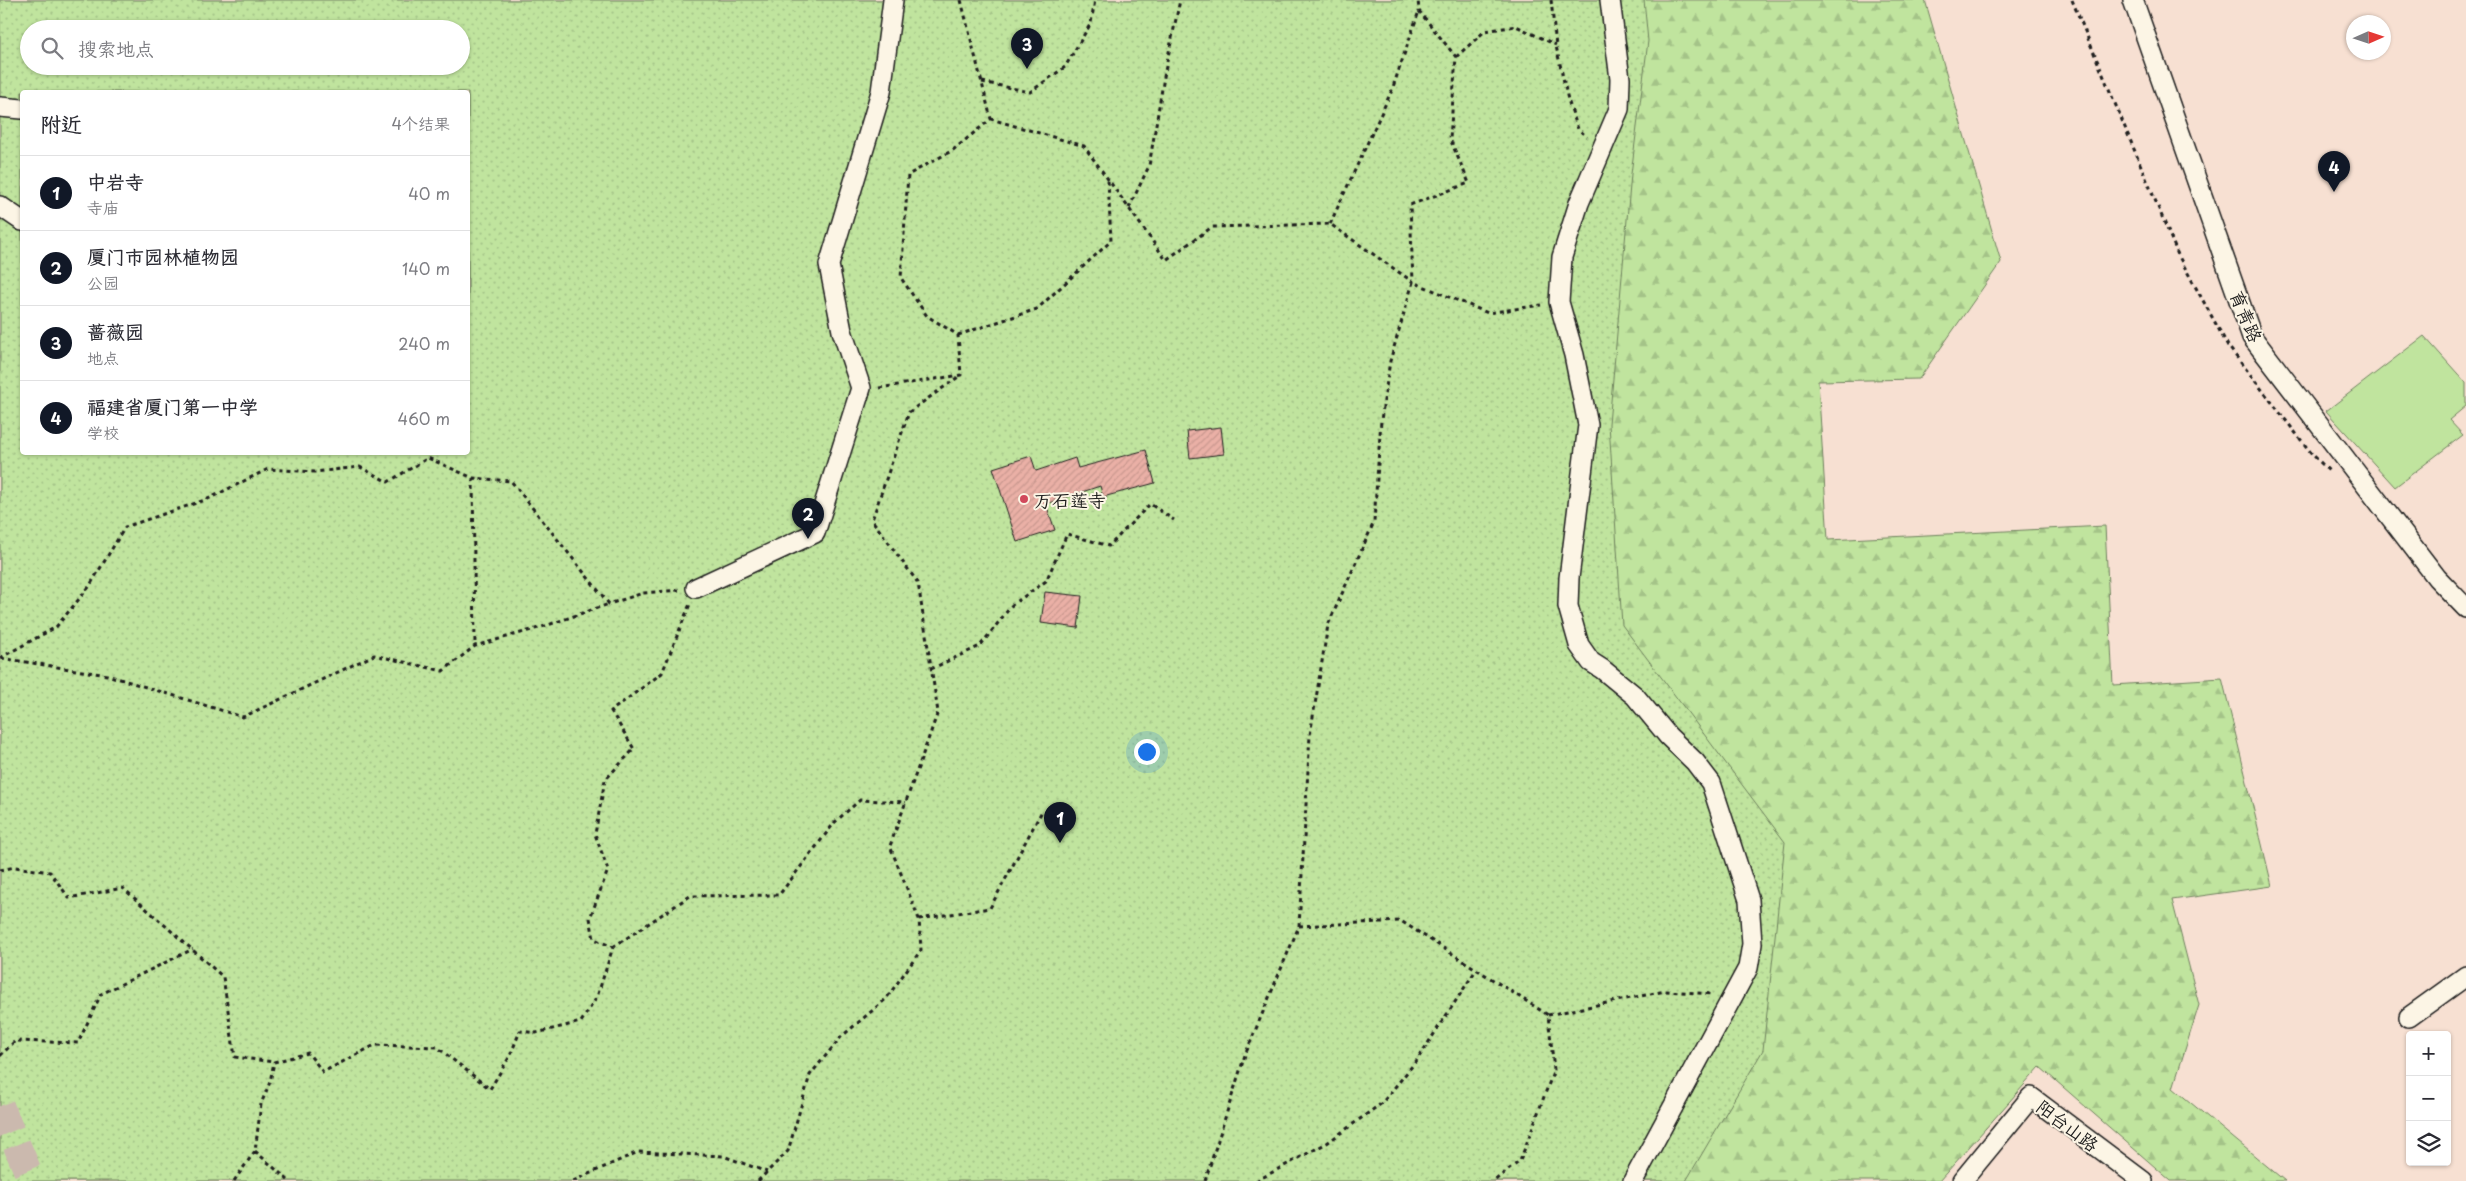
<!DOCTYPE html>
<html lang="zh">
<meta charset="utf-8">
<style>
:root{--surface:#fff;--page:#f7f7f7;--text:#2b2b33;--muted:#7c7c81;--line:#e1e1e2;--accent:#111827}
body{margin:0;font-family:"Playpen Sans","LXGW WenKai TC",sans-serif;background:var(--page);color:var(--text)}
.controls{position:absolute;right:15px;bottom:15px;display:grid;overflow:hidden;border-radius:5px;box-shadow:0 1px 4px #0004}
.controls button{width:45px;height:45px;display:grid;place-items:center;padding:0;border:0;border-bottom:1px solid var(--line);background:var(--surface);color:var(--text);font:25px sans-serif}
.compass{position:absolute;left:2346px;top:15px;width:45px;height:45px;border-radius:50%;background:var(--surface);box-shadow:0 1px 4px #0004;rotate:87deg}
.you{position:absolute;left:1146px;top:751px;width:18px;height:18px;margin:-12px;border:4px solid #fff;border-radius:50%;background:#1a73e8;box-shadow:0 0 0 8px #1a73e833}
.badge{display:grid;place-items:center;width:32px;height:32px;border-radius:50%;background:var(--accent);color:#fff;font-size:16px;font-weight:700}
.pin{position:absolute;translate:-50% -41px;filter:drop-shadow(0 1px 2px #0008)}
.pin::after{content:'';position:absolute;top:26px;width:18px;height:15px;background:inherit;clip-path:polygon(0 0,100% 0,50% 100%)}
.list{margin:0;padding:0;list-style:none}
h2{display:flex;justify-content:space-between;align-items:center;height:65px;margin:0;padding:0 20px;font-size:21px}
h2 small{font-size:16px;font-weight:400;color:var(--muted)}
.list li{display:grid;grid-template-columns:32px 1fr auto;gap:15px;align-items:center;box-sizing:border-box;height:75px;padding:0 20px;border-top:1px solid var(--line)}
.list b{display:block;font-size:19px;white-space:nowrap}
.list p{margin:0;font-size:16px;white-space:nowrap;color:var(--muted)}
.list em{font-size:16px;font-style:normal;color:var(--muted)}
.icon{flex:none;width:28px;height:28px;fill:none;stroke:currentColor;stroke-width:2;stroke-linecap:round;stroke-linejoin:round}
.map{position:relative;flex:none;width:2466px;height:1181px;overflow:hidden}
.search{position:absolute;background:var(--surface);box-shadow:0 1px 4px #0004;left:20px;top:20px;width:450px;height:55px;display:flex;align-items:center;gap:12px;box-sizing:border-box;padding:0 18px;border-radius:28px;color:var(--muted);font-size:19px}
.panel{position:absolute;background:var(--surface);box-shadow:0 1px 4px #0004;left:20px;top:90px;width:450px;height:365px;border-radius:5px}
.map>svg:first-child{display:block}
.forest{fill:url(#forest-firs);stroke:#6e805d;fill-rule:evenodd}
.park{fill:#c0e49e;stroke:#6e805d}
.garden{fill:url(#garden-dots);stroke:#6e805d;fill-rule:evenodd}
.building{fill:url(#building-hatch);stroke:#1c1c1c}
.lines{fill:none;stroke-linecap:round;stroke-linejoin:round}
.highway-tunnel{stroke:#cbb9ae;stroke-width:28;stroke-dasharray:28 14;stroke-linecap:butt}
.minor-casing{stroke:#1c1c1c;stroke-width:22}
.path{stroke:#1c1c1c;stroke-width:3;stroke-dasharray:4 4;stroke-linecap:butt}
.minor{stroke:#fcf5e5;stroke-width:19}
.poi-dot{fill:#d1495b;stroke:#fcf5e5;stroke-width:2}
.labels{text-anchor:middle;dominant-baseline:central;stroke-width:4;stroke-linejoin:round;paint-order:stroke}
.street-label{font-size:18px;fill:#1c1c1c;stroke:#fcf5e5}
.poi-label{font-size:18px;fill:#1c1c1c;stroke:#fcf5e5;text-anchor:start}
</style>
<div class="map">
<svg width="2466" height="1181" viewBox="0 0 2466 1181">
<defs>
<pattern id="forest-firs" width="22" height="20" patternUnits="userSpaceOnUse" patternTransform="scale(1.25)"><rect width="22" height="20" fill="#c0e49e"/><path d="M5 1l3.5 6h-7zM16 11l3.5 6h-7z" fill="#a4c388"/></pattern>
<pattern id="garden-dots" width="8" height="8" patternUnits="userSpaceOnUse" patternTransform="scale(1.25)"><rect width="8" height="8" fill="#c0e49e"/><path d="M2 2h.1M6 6h.1" fill="none" stroke="#a4c388" stroke-width="1.8" stroke-linecap="round"/></pattern>
<pattern id="building-hatch" width="6" height="6" patternUnits="userSpaceOnUse" patternTransform="scale(1.25)"><rect width="6" height="6" fill="#eab0a6"/><path d="M-1 1l2-2M0 6l6-6M5 7l2-2" fill="none" stroke="#c8978e"/></pattern>
</defs>
<rect width="100%" height="100%" fill="#f7e0d2"/>
<filter id="ink" filterUnits="userSpaceOnUse"><feTurbulence type="fractalNoise" baseFrequency=".02" numOctaves="2"/><feDisplacementMap in="SourceGraphic" scale="10" xChannelSelector="R" yChannelSelector="G"/><feConvolveMatrix kernelMatrix="1 2 1 2 8 2 1 2 1" color-interpolation-filters="sRGB"/></filter>
<g filter="url(#ink)">
<!-- forest -->
<path class="forest" d="M0,0H1925L2001,262L1919,379L1818,381L1828,540L2105,526L2113,685L2222,678L2272,886L2172,900L2199,1005L2173,1088L2285,1181H2171L2040,1067L1939,1181H0ZM29,29H461V66H29ZM22,92H468V452H22Z"/>
<!-- park -->
<path class="park" d="M2424,336L2466,383V406L2449,420L2463,435L2395,487L2326,411Z"/>
<!-- garden -->
<path class="garden" d="M0,0H1644L1648,41L1631,174L1609,424L1622,625L1785,842L1763,1050L1686,1181H0ZM29,29H461V66H29ZM22,92H468V452H22Z"/>
<!-- building -->
<path class="building" d="M1221,427L1224,454L1190,458L1187,431Z
M1146,450L1155,483L1103,497L1100,486L1046,504L1055,530L1017,542L993,468L1031,456L1036,471L1075,458L1078,468Z
M1045,592L1082,596L1078,628L1041,623Z"/>
<g class="lines">
<!-- highway-tunnel -->
<path class="highway-tunnel" d="M0,1106L32,1181"/>
<defs>
<path id="minor" d="M1610,0L1620,79L1619,109L1579,203L1562,257L1559,302L1574,355L1588,425L1569,578L1568,606L1579,645L1591,662L1602,669L1635,696L1668,736L1695,762L1711,783L1749,900L1752,944L1748,968L1633,1181
M2133,0L2252,337L2437,578L2466,608
M0,107L22,109
M0,206L22,221
M696,588L815,533L861,388L842,331L829,265L881,92L893,0
M2409,1017L2466,976
M1962,1181L2031,1097L2143,1181"/>
</defs>
<!-- minor casing -->
<use href="#minor" class="minor-casing"/>
<!-- path -->
<path class="path" d="M961,0L991,119
M1551,0L1556,46L1568,100L1578,129L1587,137
M2072,0L2178,255L2228,346L2312,454L2330,472
M1456,57L1485,31L1516,26L1556,45
M982,82L1030,92L1065,67L1091,23L1095,0
M1129,208L1149,166L1165,71L1180,0
M1330,224L1392,90L1419,11
M958,335L1037,309L1111,241L1108,180
M879,388L961,375L958,335L927,316L901,278L908,175L953,150L991,119L1084,146L1166,260L1212,227L1330,224L1413,282L1410,205L1469,183L1450,139L1456,57L1419,11L1418,0
M473,478L475,646
M0,658L56,627L89,587L125,527L208,499L268,469L315,472L360,467L388,482L428,458L473,478L511,481L609,604L643,593L679,590
M1,658L107,675L243,717L374,655L443,671L475,646L542,627L609,604
M931,669L980,646L1012,605L1046,581L1067,534L1109,546L1150,504L1174,520
M0,870L15,867L50,872L69,898L123,888L223,977L235,1057L274,1062
M919,919L990,908L1042,811
M1299,926L1401,921L1548,1015L1554,1070L1520,1161L1494,1181
M613,947L690,896L779,895L835,822L860,800L906,802
M1548,1015L1665,991L1712,994
M0,1056L15,1041L78,1043L101,994L193,949
M255,1151L289,1181
M234,1181L255,1151L261,1104L270,1082L274,1062L308,1053L323,1072L375,1045L437,1047L490,1089L510,1056L520,1031L536,1033L581,1022L597,997L613,947L594,939L590,918L608,870L595,834L605,780L634,749L611,711L662,673L690,604
M573,1181L638,1152L723,1156L767,1172
M758,1181L788,1151L810,1075L841,1037L886,999L921,950L919,919L890,846L938,712L918,583L872,520L909,412L961,375
M1205,1181L1245,1055L1299,926L1310,735L1328,625L1374,522L1381,420L1390,361L1413,282L1488,313L1541,305
M1256,1181L1327,1143L1382,1103L1417,1060L1476,970"/>
<!-- minor -->
<use href="#minor" class="minor"/>
</g>
</g>
<!-- markers -->
<circle class="poi-dot" cx="1024" cy="499" r="5"/>
<g class="labels">
<!-- street labels -->
<g class="street-label">
<text transform="translate(2247 316) rotate(67)">育青路</text>
<text transform="translate(2068 1125) rotate(37)">阳台山路</text>
</g>
<!-- poi labels -->
<g class="poi-label">
<text x="1034" y="499">万石莲寺</text>
</g>
</g>
</svg>
<div class="controls">
<button>+</button>
<button>−</button>
<button><svg class="icon" aria-label="layers" viewBox="0 0 24 24"><path d="M12 4l9 5-9 5-9-5zM3 14l9 5 9-5"/></svg></button>
</div>
<svg class="compass" viewBox="-18 -18 36 36"><path d="M0-13l5 13h-10z" fill="#e53935"/><path d="M0 13l5-13h-10z" fill="#7c7c81"/></svg>
<div class="you"></div>
<div class="pin badge" style="left:1060px;top:843px">1</div>
<div class="pin badge" style="left:808px;top:539px">2</div>
<div class="pin badge" style="left:1027px;top:69px">3</div>
<div class="pin badge" style="left:2334px;top:192px">4</div>
<div class="search"><svg class="icon" aria-label="search" viewBox="0 0 24 24"><circle cx="10" cy="10" r="6"/><path d="M15 15l6 6"/></svg>搜索地点</div>
<section class="panel">
<h2>附近<small>4个结果</small></h2>
<ul class="list">
<li><span class="badge">1</span><div><b>中岩寺</b><p>寺庙</p></div><em>40 m</em></li>
<li><span class="badge">2</span><div><b>厦门市园林植物园</b><p>公园</p></div><em>140 m</em></li>
<li><span class="badge">3</span><div><b>蔷薇园</b><p>地点</p></div><em>240 m</em></li>
<li><span class="badge">4</span><div><b>福建省厦门第一中学</b><p>学校</p></div><em>460 m</em></li>
</ul>
</section>
</div>
